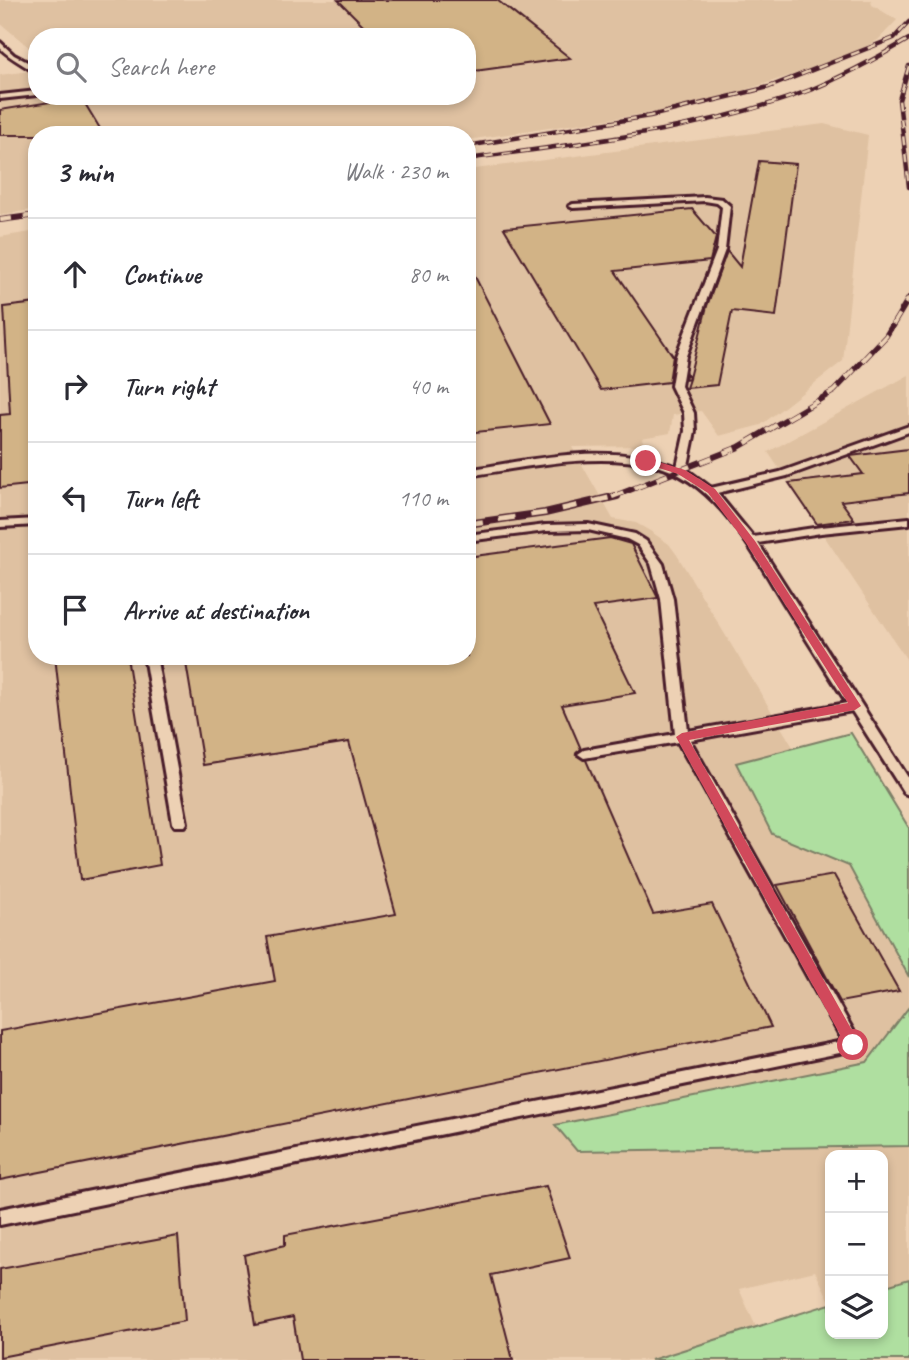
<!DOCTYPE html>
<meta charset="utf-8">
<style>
:root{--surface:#fff;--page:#f2f2f3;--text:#2b2b33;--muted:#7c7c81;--line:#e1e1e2}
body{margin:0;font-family:Caveat,sans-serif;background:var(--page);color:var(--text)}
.controls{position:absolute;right:21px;bottom:21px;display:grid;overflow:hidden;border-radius:14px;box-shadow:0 4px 10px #0003}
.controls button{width:63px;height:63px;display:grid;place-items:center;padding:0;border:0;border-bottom:2px solid var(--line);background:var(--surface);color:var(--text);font:35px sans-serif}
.stop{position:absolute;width:21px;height:21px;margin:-16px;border:5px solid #d1495b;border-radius:50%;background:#fff}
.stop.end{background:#d1495b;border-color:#fff;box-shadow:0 2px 7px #0008}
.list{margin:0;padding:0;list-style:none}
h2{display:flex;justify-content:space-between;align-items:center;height:91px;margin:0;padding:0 28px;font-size:30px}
h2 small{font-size:23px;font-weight:400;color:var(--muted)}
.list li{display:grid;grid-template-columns:46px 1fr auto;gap:21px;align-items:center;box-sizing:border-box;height:112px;padding:0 28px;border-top:2px solid var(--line)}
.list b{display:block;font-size:26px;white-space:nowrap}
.list em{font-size:23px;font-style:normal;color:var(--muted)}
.icon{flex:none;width:38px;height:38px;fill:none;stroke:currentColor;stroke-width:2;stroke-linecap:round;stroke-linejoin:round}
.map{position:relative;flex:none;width:909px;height:1360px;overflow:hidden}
.search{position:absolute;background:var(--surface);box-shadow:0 4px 10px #0003;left:28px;top:28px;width:448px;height:77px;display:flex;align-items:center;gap:18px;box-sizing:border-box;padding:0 24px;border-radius:28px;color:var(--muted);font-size:26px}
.panel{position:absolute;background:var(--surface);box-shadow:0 4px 10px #0003;left:28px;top:126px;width:448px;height:539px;border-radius:28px}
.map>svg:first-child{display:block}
.built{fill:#dfc1a1}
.green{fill:#afdfa0;stroke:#7c7f66;stroke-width:2}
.building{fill:#d2b386;stroke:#4a1f2b;stroke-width:2}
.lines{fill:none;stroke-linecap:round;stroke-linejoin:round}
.lane-casing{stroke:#4a1f2b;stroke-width:6}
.lane{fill:#edd1b4;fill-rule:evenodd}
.rail-far2-casing{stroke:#4a1f2b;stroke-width:4.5}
.rail-far1-casing{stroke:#4a1f2b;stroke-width:6}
.rail-casing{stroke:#4a1f2b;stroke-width:8}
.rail-far2{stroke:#edd1b4;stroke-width:2.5;stroke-dasharray:9;stroke-linecap:butt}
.rail-far1{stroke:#edd1b4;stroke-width:4.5;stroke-dasharray:12;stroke-linecap:butt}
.rail{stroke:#edd1b4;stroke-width:5;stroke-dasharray:16;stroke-linecap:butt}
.route{fill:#d1495b}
</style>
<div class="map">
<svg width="909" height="1360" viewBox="0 0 909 1360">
<rect width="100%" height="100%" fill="#edd1b4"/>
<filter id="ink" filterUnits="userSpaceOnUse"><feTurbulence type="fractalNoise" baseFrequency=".0143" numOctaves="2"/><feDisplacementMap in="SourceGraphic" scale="14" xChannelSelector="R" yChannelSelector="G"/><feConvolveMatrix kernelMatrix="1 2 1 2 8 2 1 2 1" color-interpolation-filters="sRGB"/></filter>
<g filter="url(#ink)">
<!-- built -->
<path class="built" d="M0,0H871L872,5L897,20L878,40L847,57L730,95L664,111L467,140V135H37V209L0,215V75L37,70V96H467V37H37V54L0,23Z
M824,124L868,135L843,361L761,425L719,436L701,411L673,415L670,433L642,438L644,446L572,447L613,519L636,523L650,531L669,544L677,555L909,939V1312L883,1318V1155H830V1302L815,1271L739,1289L766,1349L714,1360H0V237L37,231V656H467V170Z
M909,375V663L768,452Z"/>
<!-- green -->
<path class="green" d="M851,733L909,828V977L849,866L772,834L736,763Z
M909,1007V1146L577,1151L555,1125L867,1062Z
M909,1279V1360H651L830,1304V1334H883V1287Z"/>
<!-- building -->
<path class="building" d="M338,0H497L570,58L467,72V37H375Z
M81,97L104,135H0V110Z
M759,161L796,164L776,316L732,311L717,385L686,388L689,379L685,380L686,373L689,378L707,306L727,251L740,267Z
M692,209L716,237L710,261L615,271L673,356L669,382L601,390L504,228Z
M467,261L550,424L467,433Z
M37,303V484L0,488V415L10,414L4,307Z
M909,449V493L841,501L854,519L817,524L789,483L863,474L850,456Z
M610,538L631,544L658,598L593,607L635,693L562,705L581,749L576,755L586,760L653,914L712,904L771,1027L0,1180V1031L275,981L267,937L396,914L349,742L203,765L186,663L230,656H467V557Z
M55,656H127L160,865L80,880Z
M834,875L899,991L840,1002L777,885Z
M546,1186L570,1258L491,1275L513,1360H300L293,1317L255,1325L244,1255L285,1245V1235Z
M178,1236L185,1321L0,1357V1269Z"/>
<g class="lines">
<defs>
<path id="lane" d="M0,42L14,55L35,66L37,74C25,65 11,59 0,48Z
M37,91V95L0,99V95Z
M705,197L722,199L730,206L725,250L686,356L681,386L694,413L695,431L687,470L711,488L780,472L909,426V432L787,476L717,493L753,537L821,527L909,518V524L821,533L758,543L909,779V795L904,793L852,711L690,740L859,1041L861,1045L859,1049L0,1225V1209L843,1041L678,742L584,758L578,754L584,750L675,734L661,599L651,564L638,545L627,539L588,530L546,531L467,541V535L546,525L588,524L635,534L646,541L663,564L673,599L688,731L847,703C827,672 807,640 787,608C755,557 718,480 653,465C592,452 528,467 467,476V470C536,459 610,441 677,467L685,431L684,413L671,386L676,356L717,250L722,207L717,203L705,201L573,208L569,206L573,204Z
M37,519V525L0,527V521Z
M144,656H156L187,823L185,826H175L173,823Z"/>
</defs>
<!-- lane casing -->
<use href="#lane" class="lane-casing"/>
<!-- lane -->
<use href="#lane" class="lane"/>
<defs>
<path id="rail-far2" d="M909,66L899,100L909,187
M467,146L650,116L769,87L894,38L909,22
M467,159C582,143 701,131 810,90C845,76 877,58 909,39"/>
<path id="rail-far1" d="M0,220L37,215
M612,497L739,447L834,391L886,336L909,298"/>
<path id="rail" d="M467,524L545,513L617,496"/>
</defs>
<!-- rail-far2 casing -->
<use href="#rail-far2" class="rail-far2-casing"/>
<!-- rail-far1 casing -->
<use href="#rail-far1" class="rail-far1-casing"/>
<!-- rail casing -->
<use href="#rail" class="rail-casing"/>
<!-- rail-far2 -->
<use href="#rail-far2" class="rail-far2"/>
<!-- rail-far1 -->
<use href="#rail-far1" class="rail-far1"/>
<!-- rail -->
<use href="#rail" class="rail"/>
</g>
</g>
<!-- route -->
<path class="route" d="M646,458L685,470L715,489L755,541L861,706L855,710L689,740L858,1041L861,1045L858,1049H848L676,737L682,733L848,703L746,543L708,493L678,474L643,463V459Z"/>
</svg>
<div class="controls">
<button>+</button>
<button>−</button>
<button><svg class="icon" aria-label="layers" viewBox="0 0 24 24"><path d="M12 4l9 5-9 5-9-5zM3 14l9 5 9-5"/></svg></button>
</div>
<div class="stop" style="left:853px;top:1045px"></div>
<div class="stop end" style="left:646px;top:461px"></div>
<div class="search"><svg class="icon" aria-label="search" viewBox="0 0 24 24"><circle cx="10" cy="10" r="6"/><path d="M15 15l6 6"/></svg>Search here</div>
<section class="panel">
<h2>3 min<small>Walk · 230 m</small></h2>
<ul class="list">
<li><svg class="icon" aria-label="ahead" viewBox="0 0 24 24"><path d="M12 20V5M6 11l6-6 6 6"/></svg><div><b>Continue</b></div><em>80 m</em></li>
<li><svg class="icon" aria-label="right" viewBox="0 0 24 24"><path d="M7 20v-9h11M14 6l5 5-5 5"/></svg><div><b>Turn right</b></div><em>40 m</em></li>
<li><svg class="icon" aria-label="left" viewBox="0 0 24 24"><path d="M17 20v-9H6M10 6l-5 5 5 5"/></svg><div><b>Turn left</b></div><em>110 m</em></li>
<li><svg class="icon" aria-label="arrive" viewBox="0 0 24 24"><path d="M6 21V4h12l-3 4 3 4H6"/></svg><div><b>Arrive at destination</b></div></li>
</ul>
</section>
</div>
